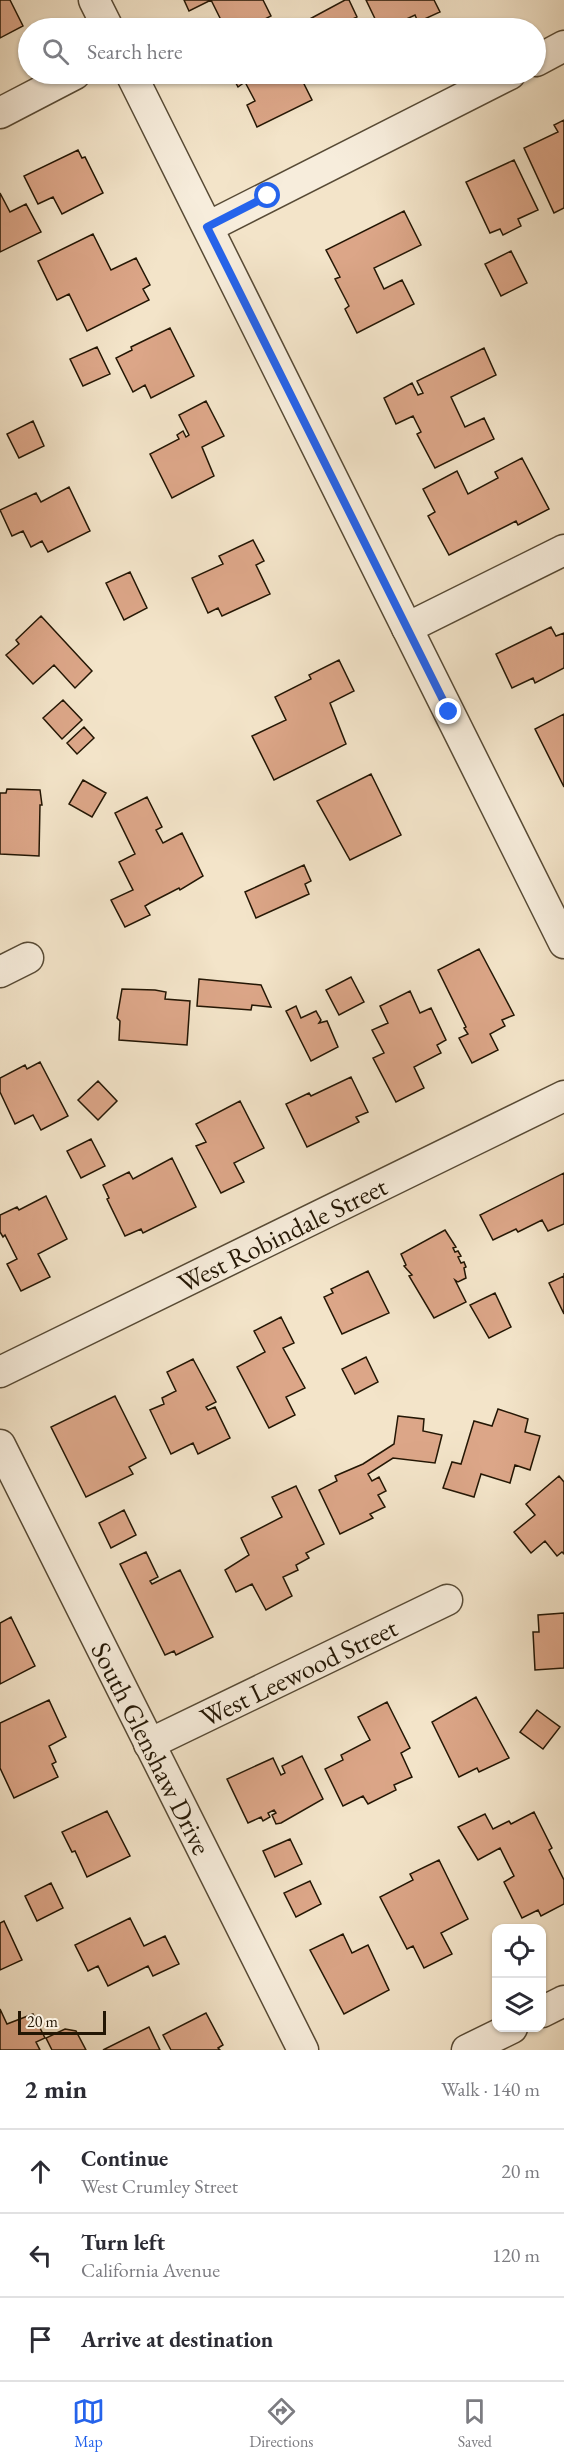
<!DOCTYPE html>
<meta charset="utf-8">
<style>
:root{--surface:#fff;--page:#f2f2f3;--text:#2b2b33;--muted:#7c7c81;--line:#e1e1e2;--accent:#2563eb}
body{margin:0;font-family:"EB Garamond",serif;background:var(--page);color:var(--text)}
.controls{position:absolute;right:18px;bottom:18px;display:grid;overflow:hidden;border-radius:12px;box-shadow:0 2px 4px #0004}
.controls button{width:54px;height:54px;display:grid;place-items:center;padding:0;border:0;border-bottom:2px solid var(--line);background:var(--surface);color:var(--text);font:30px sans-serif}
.scale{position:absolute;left:18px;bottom:15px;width:88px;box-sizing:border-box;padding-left:6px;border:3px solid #231604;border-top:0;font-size:16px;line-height:21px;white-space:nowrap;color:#231604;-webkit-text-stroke:4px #f7eddc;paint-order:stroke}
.stop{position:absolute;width:18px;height:18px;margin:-14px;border:4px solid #2563eb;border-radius:50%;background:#fff}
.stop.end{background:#2563eb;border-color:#fff;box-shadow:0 2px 6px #0008}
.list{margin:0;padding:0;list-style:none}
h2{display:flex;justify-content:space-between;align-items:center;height:78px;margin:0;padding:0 24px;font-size:26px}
h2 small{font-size:20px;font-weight:400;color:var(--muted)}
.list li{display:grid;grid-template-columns:39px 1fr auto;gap:18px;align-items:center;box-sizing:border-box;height:84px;padding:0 24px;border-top:2px solid var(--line)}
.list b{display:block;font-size:22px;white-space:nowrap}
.list p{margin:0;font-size:20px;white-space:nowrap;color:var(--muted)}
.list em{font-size:20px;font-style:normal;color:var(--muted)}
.icon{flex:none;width:33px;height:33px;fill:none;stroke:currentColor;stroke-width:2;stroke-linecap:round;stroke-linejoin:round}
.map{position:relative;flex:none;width:564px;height:2050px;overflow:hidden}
.search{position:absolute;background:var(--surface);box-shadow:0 2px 4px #0004;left:18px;right:18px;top:18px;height:66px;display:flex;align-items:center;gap:15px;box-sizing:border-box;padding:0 21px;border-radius:33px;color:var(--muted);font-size:22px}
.sheet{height:330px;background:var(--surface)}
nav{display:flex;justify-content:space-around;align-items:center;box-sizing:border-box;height:84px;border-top:2px solid var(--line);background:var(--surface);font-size:16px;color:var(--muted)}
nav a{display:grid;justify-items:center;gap:3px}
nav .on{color:var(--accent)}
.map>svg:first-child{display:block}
.building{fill:#dca688;stroke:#231604;stroke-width:1.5}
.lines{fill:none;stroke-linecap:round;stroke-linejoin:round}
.minor-casing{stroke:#574a35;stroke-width:33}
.minor{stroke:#f7eddc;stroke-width:30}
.route{stroke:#2563eb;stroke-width:8}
.labels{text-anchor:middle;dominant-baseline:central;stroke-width:4.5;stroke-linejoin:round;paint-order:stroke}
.street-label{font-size:27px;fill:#231604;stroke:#f7eddc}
</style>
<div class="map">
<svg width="564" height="2050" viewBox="0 0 564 2050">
<rect width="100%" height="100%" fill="#f3e4c9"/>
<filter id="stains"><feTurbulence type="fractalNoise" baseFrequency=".00333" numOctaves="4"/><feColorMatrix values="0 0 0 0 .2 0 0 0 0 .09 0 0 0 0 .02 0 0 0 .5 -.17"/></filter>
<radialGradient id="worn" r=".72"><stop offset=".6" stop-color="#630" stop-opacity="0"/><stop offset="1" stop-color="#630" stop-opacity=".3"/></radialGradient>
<!-- building -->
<path class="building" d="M0,0H10L23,26L0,38Z
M184,0H263L271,16L247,28H225L211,0L189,11Z
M345,0H349L357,17L334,28H293Z
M366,0H434L440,12L418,22L415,15L396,24L394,19L379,27Z
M231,74H299L312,100L257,127L247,105L255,101L245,82L238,87Z
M564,120V208L554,213L524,148L558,132L554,125Z
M78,150L82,158L85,157L103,193L62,214L53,197L38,204L24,176Z
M514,160L538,210L518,219L521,226L503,235L500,229L490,233L466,182Z
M0,193L10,212L26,204L41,232L0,252Z
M404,211L421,245L374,268L384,289L402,280L414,304L357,333L345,309L349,306L335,279L340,277L326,250Z
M93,234L111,270L136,258L150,285L143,289L149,300L87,331L69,294L57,300L38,261Z
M511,251L527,283L501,296L485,264Z
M170,328L194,376L151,398L145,385L133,392L116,358L132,350L131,347Z
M97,347L110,374L83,386L70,359Z
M484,348L496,375L451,397L465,427L484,418L494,439L435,468L417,434L421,432L413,416L396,424L384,398L412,383L418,395L423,393L417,381Z
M206,401L224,436L202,447L214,476L172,498L150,454L179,439L177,435L183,431L186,437L189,435L179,415Z
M33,421L44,446L19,458L7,434Z
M522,458L549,509L518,525L516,521L449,555L428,516L435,512L423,489L457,471L468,494L498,478L495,472Z
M69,487L90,531L48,552L42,541L31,547L23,531L12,536L0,510L36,493L41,502Z
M253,540L264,561L256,565L270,594L222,616L218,608L208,613L192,578L223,564L219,556Z
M130,572L147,608L124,620L106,583Z
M41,616L92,671L75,688L54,665L33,684L6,655L19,644L16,640Z
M551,627L556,636L564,633V668L535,683L533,678L512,688L496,654Z
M339,660L354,691L330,703L346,744L274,780L252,736L286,720L275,697L311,679L309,675Z
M63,700L82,720L62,739L43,718Z
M564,714V787L535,729Z
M84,727L94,738L77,754L67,743Z
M371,774L401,835L350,860L317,801Z
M83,780L106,793L92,817L69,804Z
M7,789L40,790L42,805H40L39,856L0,854V793H6Z
M147,797L162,827L156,830L163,843L182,833L203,876L180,890L179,888L150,903L145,906L150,915L125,927L111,900L133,890L119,862L135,854L115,813Z
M304,865L311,881L305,884L309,894L256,918L245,892Z
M479,949L514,1015L502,1020L505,1026L490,1034L498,1050L472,1063L459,1038L468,1034L464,1028L466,1027L438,970Z
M351,977L364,1002L339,1015L326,990Z
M199,979L261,985L271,1007L252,1005L251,1010L197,1006Z
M122,989L155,990L166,992L165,999L190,1001L187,1045L119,1040L120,1021L117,1018Z
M410,991L420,1013L431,1008L446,1040L437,1045L441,1053L414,1067L424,1088L396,1102L373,1058L384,1053L372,1030L388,1023L380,1006Z
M296,1006L301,1018L316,1011L321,1020L319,1023L327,1021L338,1047L311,1061L286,1011Z
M40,1062L68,1116L41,1130L33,1115L15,1124L0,1092V1078L25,1065L27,1069Z
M351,1077L368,1112L356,1117L359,1122L307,1147L286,1104L309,1093L311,1096Z
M98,1081L117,1101L98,1120L78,1100Z
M240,1101L264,1148L234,1163L244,1182L221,1193L196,1146L206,1142L196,1124Z
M91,1139L105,1166L81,1178L67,1151Z
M172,1158L196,1207L143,1233L141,1229L125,1236L107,1199L109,1198L103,1185L129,1172L133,1179Z
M564,1173V1224L548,1231L542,1220L518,1232L516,1229L493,1240L480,1215Z
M46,1196L67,1239L38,1254L50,1277L21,1291L7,1264L17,1259L5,1235L3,1237L0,1232V1215L17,1207L19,1210Z
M445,1230L456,1247L453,1248L455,1252L458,1251L461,1256L458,1257L461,1263L464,1262L466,1267L464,1268L466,1278L458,1282L455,1280L466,1302L434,1318L409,1276L412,1275L404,1266L406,1265L401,1254Z
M368,1271L389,1313L342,1334L324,1297L333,1293L331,1289Z
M564,1273V1314L549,1283L564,1276Z
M495,1293L511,1327L489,1338L470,1305Z
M281,1317L294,1343L283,1348L305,1388L286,1397L295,1415L269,1428L237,1367L265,1352L254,1331Z
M366,1357L378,1382L355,1394L342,1369Z
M193,1359L216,1402L206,1407L208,1410L215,1407L230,1438L198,1454L193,1443L171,1454L150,1410L164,1404L162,1398L176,1391L167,1372Z
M115,1396L146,1458L129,1467L133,1474L86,1497L51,1427Z
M498,1409L528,1419L525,1432L540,1436L530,1470L515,1465L510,1483L481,1474L474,1497L443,1488L452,1462L461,1464L474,1421L492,1426Z
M398,1416L424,1419L423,1431L442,1435L435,1463L393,1458L368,1474L372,1481L379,1477L386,1491L378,1495L385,1507L370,1514L373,1518L340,1534L319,1490L337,1481L335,1476L363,1464L394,1444Z
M559,1476L564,1482V1554L562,1552L557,1556L545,1541L531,1553L514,1532L535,1515L526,1504Z
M296,1486L324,1544L306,1553L309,1558L296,1565L298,1570L283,1577L292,1596L266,1610L252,1584L236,1592L225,1570L249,1555L241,1538L282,1517L272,1497Z
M124,1510L136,1535L111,1548L99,1523Z
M146,1552L158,1577L150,1581L152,1584L180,1570L213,1637L176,1655L174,1651L165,1655L120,1564Z
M564,1613V1668L535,1670L533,1632H539L538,1615Z
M11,1617L35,1666L0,1684V1623Z
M476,1697L509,1758L479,1772L477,1768L459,1777L432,1722Z
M49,1700L66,1737L49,1746L56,1762L52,1764L58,1777L14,1798L0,1768V1723Z
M387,1702L410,1748L401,1753L412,1777L394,1785L396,1790L368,1804L363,1796L343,1806L325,1769L343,1760L341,1755L370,1740L358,1717Z
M537,1710L560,1727L543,1749L520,1732Z
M302,1756L323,1799L281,1823L276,1824L272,1815L276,1813L274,1810L268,1813L270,1817L263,1821L261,1817L248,1823L227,1779L273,1758L281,1775L285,1773L282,1766Z
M107,1811L130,1856L87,1877L75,1851L72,1852L62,1832Z
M534,1812L552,1848L549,1850L564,1880V1904L541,1916L538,1910L522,1918L504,1882L514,1876L500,1848L478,1860L458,1827L485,1814L493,1829L509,1821L511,1824Z
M290,1839L302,1864L275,1877L263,1851Z
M439,1860L468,1919L441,1933L452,1954L424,1968L413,1946L407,1949L380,1897L413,1880L410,1874Z
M310,1881L321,1904L296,1917L284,1893Z
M51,1883L63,1908L37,1921L25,1896Z
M130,1918L144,1946L165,1936L179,1964L153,1976L148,1966L108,1986L98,1966L88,1971L75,1945Z
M4,1921L22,1960L0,1970V1923Z
M343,1934L352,1953L368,1945L389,1990L344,2014L310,1950Z
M0,2009L7,2024L33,2014L45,2038L36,2042L40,2050H0Z
M206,2013L223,2045L218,2048L220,2050H171L163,2035Z
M149,2027L160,2050H103Z
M65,2029L76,2031L86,2050H52L46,2038Z"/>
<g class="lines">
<defs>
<g id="minor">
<path d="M94,0L108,28"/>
<path d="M536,61L564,46"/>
<path d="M131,74L564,943"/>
<path d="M0,113L75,74"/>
<path d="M208,227L510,74"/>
<path d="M407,628L564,550"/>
<path d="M0,972L28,958"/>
<path id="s1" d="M0,1372L564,1096"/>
<path id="s2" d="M0,1445L303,2050"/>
<path id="s3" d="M149,1744L447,1600"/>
<path d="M542,2012L564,2001"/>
<path d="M467,2050L512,2028"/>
</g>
</defs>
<!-- minor casing -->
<use href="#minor" class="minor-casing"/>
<!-- minor -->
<use href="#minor" class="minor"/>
</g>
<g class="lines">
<!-- route -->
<path class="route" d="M268,196L207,227L449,712"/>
</g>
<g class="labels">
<!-- street labels -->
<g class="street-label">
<text stroke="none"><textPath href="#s1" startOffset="314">West Robindale Street</textPath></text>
<text stroke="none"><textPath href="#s3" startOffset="166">West Leewood Street</textPath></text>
<text stroke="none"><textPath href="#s2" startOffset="339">South Glenshaw Drive</textPath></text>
</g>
</g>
<rect width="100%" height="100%" filter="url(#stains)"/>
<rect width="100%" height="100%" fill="url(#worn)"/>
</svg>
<div class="controls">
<button><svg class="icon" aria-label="locate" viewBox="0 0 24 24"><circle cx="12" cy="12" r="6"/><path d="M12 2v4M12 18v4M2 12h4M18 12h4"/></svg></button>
<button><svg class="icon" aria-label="layers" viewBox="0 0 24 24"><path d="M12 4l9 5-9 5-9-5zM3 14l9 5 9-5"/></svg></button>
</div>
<div class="scale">20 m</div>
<div class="stop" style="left:268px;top:196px"></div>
<div class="stop end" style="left:449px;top:712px"></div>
<div class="search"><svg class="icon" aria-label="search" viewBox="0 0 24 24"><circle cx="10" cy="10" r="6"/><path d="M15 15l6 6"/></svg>Search here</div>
</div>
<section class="sheet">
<h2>2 min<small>Walk · 140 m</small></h2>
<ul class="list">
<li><svg class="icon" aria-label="ahead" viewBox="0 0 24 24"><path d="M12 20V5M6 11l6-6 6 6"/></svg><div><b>Continue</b><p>West Crumley Street</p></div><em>20 m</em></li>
<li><svg class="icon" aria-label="left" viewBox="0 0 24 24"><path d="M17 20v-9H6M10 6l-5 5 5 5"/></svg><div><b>Turn left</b><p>California Avenue</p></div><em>120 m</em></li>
<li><svg class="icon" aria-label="arrive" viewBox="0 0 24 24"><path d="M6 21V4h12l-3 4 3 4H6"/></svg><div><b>Arrive at destination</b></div></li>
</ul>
</section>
<nav>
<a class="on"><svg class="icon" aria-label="map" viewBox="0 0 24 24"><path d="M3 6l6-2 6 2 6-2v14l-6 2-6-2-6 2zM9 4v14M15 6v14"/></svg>Map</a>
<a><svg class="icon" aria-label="directions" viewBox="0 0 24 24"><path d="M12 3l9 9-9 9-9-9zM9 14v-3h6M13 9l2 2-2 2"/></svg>Directions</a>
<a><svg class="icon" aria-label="saved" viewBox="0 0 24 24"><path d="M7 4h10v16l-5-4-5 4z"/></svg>Saved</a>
</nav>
